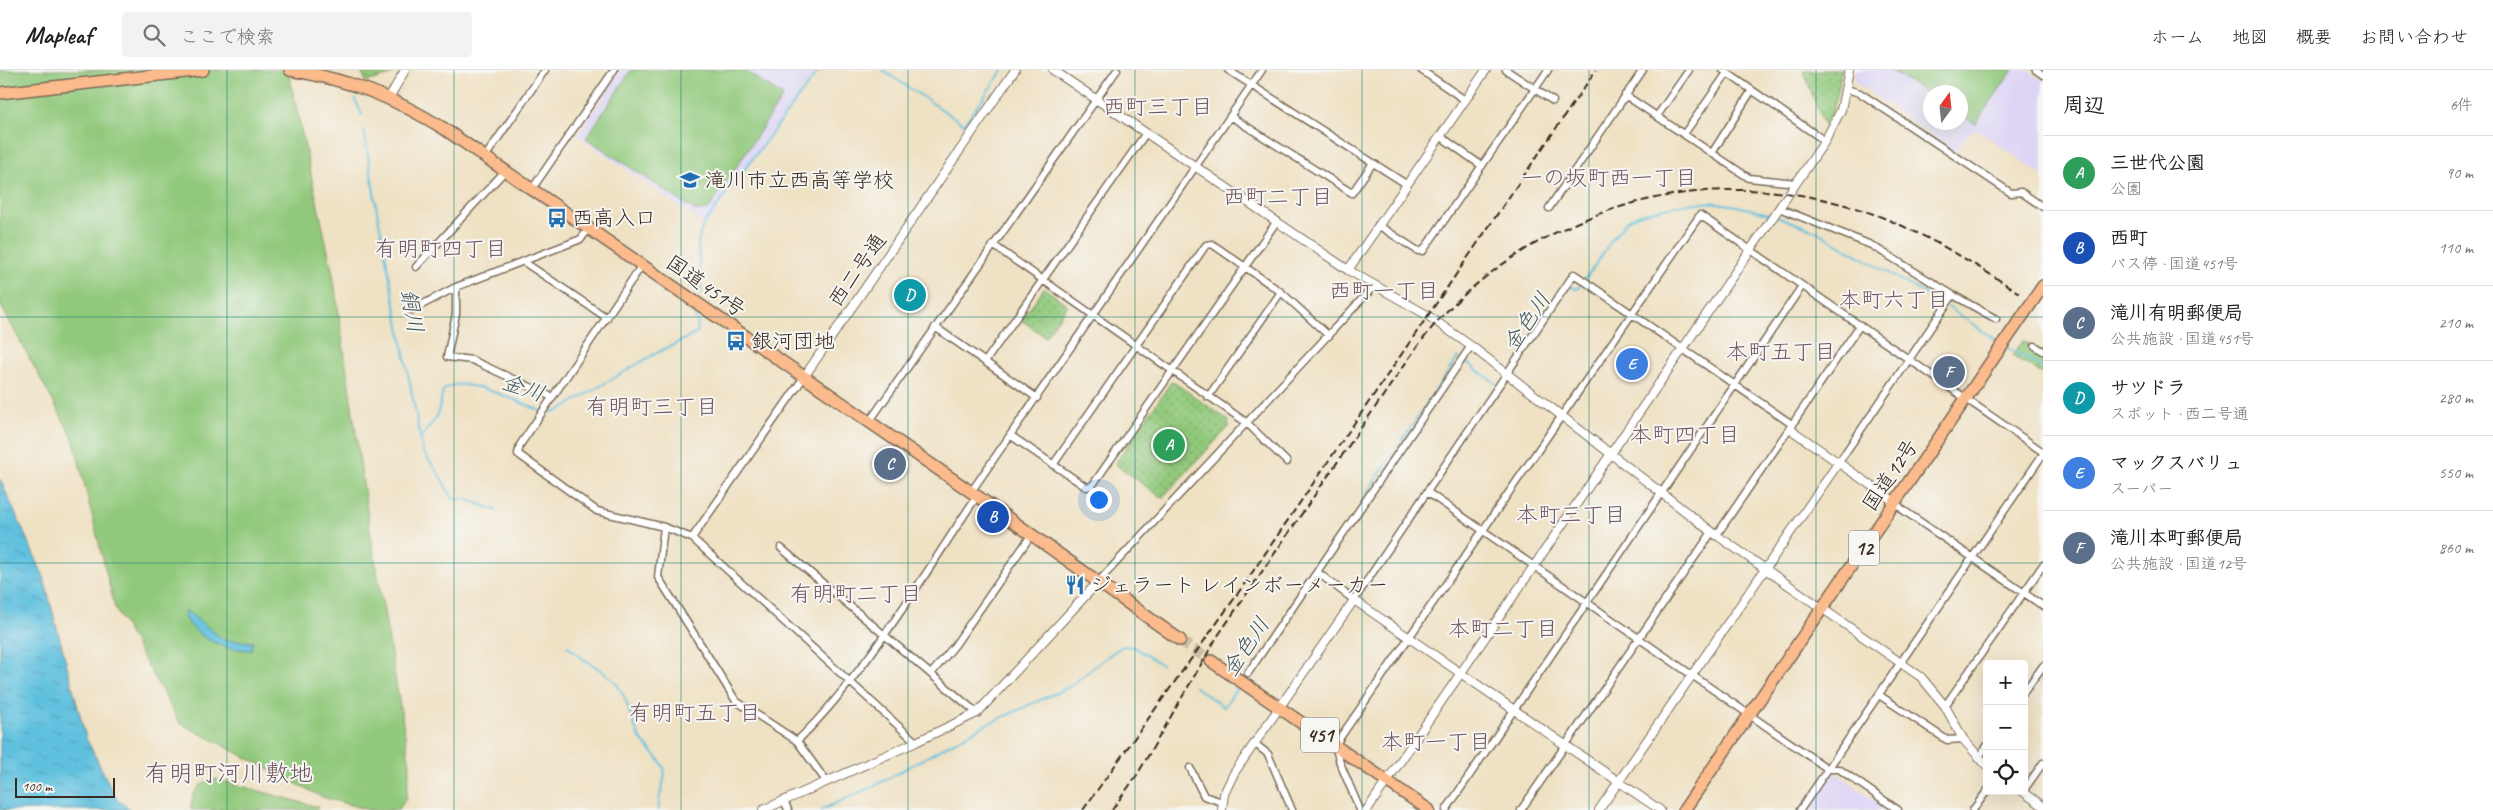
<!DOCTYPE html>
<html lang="ja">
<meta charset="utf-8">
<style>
:root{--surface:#fff;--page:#f2f2f2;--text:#202124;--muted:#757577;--line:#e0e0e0;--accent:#1f6fb2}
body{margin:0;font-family:Caveat,"Klee One",sans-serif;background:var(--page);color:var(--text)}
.controls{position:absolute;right:15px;bottom:15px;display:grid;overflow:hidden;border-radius:5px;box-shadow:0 5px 20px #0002}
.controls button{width:45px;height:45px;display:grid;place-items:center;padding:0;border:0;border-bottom:1px solid var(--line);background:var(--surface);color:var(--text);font:25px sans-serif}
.compass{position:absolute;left:1923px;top:15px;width:45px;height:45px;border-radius:50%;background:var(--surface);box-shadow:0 5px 20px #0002;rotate:15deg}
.scale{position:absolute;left:15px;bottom:12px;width:100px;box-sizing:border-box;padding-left:5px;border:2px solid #3b2a1e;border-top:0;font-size:14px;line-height:18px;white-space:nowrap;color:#3b2a1e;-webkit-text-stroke:4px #f6f6f2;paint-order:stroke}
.you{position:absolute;left:1098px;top:429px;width:18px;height:18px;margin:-12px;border:4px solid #fff;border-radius:50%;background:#1a73e8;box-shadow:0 0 0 8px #1a73e833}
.badge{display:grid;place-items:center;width:32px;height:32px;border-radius:50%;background:var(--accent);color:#fff;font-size:16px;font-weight:700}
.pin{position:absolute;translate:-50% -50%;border:2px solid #fff;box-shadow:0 1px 5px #0006}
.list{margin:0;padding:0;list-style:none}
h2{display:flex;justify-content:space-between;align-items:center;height:65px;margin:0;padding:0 20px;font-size:21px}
h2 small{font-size:16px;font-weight:400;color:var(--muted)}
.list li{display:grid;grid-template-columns:32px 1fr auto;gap:15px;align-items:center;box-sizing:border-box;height:75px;padding:0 20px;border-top:1px solid var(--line)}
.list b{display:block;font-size:19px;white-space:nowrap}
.list p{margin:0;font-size:16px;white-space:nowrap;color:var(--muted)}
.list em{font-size:16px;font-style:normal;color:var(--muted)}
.icon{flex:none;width:28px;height:28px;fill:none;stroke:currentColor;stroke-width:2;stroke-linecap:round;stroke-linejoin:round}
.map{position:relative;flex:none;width:2043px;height:740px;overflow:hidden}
header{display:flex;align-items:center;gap:30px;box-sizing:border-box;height:70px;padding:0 25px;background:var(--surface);border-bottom:1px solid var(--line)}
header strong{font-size:24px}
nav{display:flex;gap:28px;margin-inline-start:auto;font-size:18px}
.search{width:350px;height:45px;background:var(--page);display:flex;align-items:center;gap:12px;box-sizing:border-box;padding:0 18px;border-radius:5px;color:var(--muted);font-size:19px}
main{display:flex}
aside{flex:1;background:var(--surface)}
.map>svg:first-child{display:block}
.built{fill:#ded5f5;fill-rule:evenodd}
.grass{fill:#91c97c;stroke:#667a4d}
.park{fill:url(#park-dots);stroke:#667a4d}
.water{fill:url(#water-ripples);stroke:#4e767e}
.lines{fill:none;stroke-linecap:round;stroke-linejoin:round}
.stream{stroke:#61c1df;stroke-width:2}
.trunk-tunnel{stroke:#cbbca2;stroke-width:11;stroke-dasharray:11 5.5;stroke-linecap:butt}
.minor-casing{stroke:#7a6a58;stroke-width:9}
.tertiary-casing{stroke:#7a6a58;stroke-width:10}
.trunk-casing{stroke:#7a6a58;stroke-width:14}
.minor{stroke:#fff;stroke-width:6}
.tertiary{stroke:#fff;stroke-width:8}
.trunk{stroke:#fbbb8c;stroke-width:11}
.rail{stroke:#3b2a1e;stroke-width:2;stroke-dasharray:8 4;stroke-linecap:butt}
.grid{fill:none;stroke:#0f766e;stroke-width:1;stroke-opacity:0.55}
.labels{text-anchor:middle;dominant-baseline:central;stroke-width:4;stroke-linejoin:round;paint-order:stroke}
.shield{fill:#f6f6f2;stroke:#73675e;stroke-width:1}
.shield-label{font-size:20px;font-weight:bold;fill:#3b2a1e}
.poi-label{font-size:21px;fill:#3b2a1e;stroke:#f6f6f2;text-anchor:start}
.street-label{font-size:21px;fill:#3b2a1e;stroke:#f6f6f2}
.neighbourhood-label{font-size:22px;fill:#735662;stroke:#f6f6f2}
.water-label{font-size:22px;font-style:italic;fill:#465758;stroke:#f6f6f2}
.quarter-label{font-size:24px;fill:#735662;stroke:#f6f6f2}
</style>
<header>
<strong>Mapleaf</strong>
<div class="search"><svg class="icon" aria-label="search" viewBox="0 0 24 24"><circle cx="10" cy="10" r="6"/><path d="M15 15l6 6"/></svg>ここで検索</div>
<nav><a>ホーム</a><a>地図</a><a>概要</a><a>お問い合わせ</a></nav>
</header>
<main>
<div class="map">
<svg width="2043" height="740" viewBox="0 0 2043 740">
<defs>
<pattern id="park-dots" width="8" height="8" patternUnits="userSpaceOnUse" patternTransform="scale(1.25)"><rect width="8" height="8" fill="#91c97c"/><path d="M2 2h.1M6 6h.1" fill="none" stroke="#78a365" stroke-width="1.8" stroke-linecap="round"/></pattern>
<pattern id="water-ripples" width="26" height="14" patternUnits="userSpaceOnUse" patternTransform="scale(1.25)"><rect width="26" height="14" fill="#61c1df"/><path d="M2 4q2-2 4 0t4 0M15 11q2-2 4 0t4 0" fill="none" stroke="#519db4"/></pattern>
</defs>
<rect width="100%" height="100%" fill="#f6f6f2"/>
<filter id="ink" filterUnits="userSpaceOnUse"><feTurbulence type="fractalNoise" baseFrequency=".02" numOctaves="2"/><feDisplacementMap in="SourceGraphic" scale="10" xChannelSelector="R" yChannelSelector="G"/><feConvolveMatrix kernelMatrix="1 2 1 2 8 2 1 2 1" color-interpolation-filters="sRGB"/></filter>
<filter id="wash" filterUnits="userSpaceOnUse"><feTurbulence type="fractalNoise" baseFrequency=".0096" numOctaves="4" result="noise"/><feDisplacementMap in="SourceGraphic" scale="20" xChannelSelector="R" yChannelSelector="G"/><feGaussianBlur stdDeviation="1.12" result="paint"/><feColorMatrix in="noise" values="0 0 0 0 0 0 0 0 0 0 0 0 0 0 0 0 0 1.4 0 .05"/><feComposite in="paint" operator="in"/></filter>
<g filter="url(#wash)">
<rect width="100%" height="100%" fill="#efe1c3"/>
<!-- built -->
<path class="built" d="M621,0H816L706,155L577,65Z
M1856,0H2027L2043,11V106L1978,60L1969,62L1956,82L1854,11ZM1930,22H1960V52H1930Z
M1832,703H1836L1889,740H1807Z"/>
<!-- grass -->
<path class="grass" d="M0,0H288L333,204L369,454L410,695L406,729L398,740H369L322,727L180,653L115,538L73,368L0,234Z
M631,0H744L783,26L708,140L696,141L586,68Z
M1891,0H2013L1975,54L1961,44L1960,22H1930V25Z
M215,709L318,737L317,740H191C191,723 198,712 215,709Z"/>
<!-- park -->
<path class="park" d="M361,0H395L391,5L366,12Z
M1803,0H1841C1839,20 1836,39 1824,56Z
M1044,218L1068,235L1045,267L1021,250Z
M2023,271L2043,281V304L2012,286Z
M1171,312L1175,313L1228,350L1229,357L1162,428L1115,394Z"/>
<!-- water -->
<path class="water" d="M0,409L43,505L86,668L117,730L131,740H0Z
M185,540L224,570L253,572L251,580C225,580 198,570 184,547Z"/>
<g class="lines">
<!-- stream -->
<path class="stream" d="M882,0L964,54L1003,0
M355,29L362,45
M364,60L377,141L423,382L439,404L451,426L454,429H465L496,440
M1776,146L1816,161L1944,235
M1569,216L1577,219C1596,198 1608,171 1627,151C1634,144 1646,143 1655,140C1707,128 1722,131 1772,145
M701,224L698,172L703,155L819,0
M1948,237L2000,273
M2006,277L2043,298
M1464,291L1497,314
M1511,303L1529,276
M1501,317L1509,307
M546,342L558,341L651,286L697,263L698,253L693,242
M421,367L437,347L443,321C458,301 522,334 541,341
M1366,424L1458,287L1460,289
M568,576C580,590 597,595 611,608C627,622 630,648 639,666C645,678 660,686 664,699C668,710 656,726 659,740
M1195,617L1224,637L1239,615
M821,740L876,715L981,657L1069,617L1112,583L1123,576L1134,577L1162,595"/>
</g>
</g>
<g filter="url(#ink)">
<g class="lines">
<!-- trunk-tunnel -->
<path class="trunk-tunnel" d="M1180,570L1211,591"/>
<defs>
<path id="minor" d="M1228,0L1406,114
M1421,0L1465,30
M1506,0L1553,31
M1723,0L1825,71
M2036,0L2043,5
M1846,19L1860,23L2011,123L2021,122L2043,137
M1625,25L1749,108L1796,113
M1230,46L1352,123L1373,93
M1657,46L1689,0
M1684,64L1727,3
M1440,66L1482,96
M1712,83L1752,20
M485,87L545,0
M532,119L614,0
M1549,138L1643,0
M1779,138L1871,175L1953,225L1839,392
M1378,155L1418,181H1423L1548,0
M993,175L1247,353L1287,392
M524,192L607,248
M642,195L520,375L518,384L597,441L664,457L692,468L916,672
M416,197L505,101
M456,217V244L447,287L472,290L552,327
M1953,225L1996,249
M412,240L456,217L581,169L589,158
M935,257L1037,328
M2035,276L2043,281
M985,292L1146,63
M1208,327L1281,222
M869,352L1117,0
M1010,365L1086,417L1092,416L1277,151
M1053,395L1206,175L1212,174L1281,222L1329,266
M971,422L1262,0
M1427,422L1828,699H1839L1898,740
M1895,432L1903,440L2043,536
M664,457L658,507L701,575L736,631L797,671L826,711
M1716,466L1860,255
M692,468L804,307
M781,478L977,643
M1317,502L1354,530L1574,204L1793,355
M1099,511L1374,216
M1248,603L1471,276
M931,604L955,575L1032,464
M2024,622L2043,596
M1879,625L1947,670L1963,669
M1945,636L2043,495
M797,671C866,604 923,506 977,426
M1254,673L1268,684L1292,740
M1978,688L1987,676
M1190,698L1204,726L1222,732
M2024,720L2043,693
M784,730L788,740
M1360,740L1340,693L1335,675L1700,145L2043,382
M1446,740L1802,216
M1521,740L1712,462
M1800,740L2043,384
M1973,740L1987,721"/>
<path id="tertiary" d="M1053,0L1348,200L1427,245L1471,276L1712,462L1921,607L1945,636L1963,669L1987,696
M389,28L405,0
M1348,200L1486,0
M804,307L1015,0
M1790,359L1895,432
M2022,721L2043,736
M763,740L916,672L977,643L1099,511
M1222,740L1224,724L1234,703L1354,530L1660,740
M1367,740L1825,71L1841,40L1849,0
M1599,740L1839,392"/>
<path id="trunk" d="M290,0C351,10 390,26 443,58L977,426L1180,570
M0,23L203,0
M1211,591L1429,740
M1684,740L2043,216"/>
</defs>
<!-- minor casing -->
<use href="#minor" class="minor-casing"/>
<!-- tertiary casing -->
<use href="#tertiary" class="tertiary-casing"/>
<!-- trunk casing -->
<use href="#trunk" class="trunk-casing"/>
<!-- minor -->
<use href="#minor" class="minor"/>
<!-- tertiary -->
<use href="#tertiary" class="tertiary"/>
<!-- trunk -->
<use href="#trunk" class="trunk"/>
<!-- rail -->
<path class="rail" d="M1083,740L1234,529L1596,0
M1112,740L1137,705L1217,567L1416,278C1425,267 1434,254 1445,243C1561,126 1730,88 1884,148C1931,167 1977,195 2019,223"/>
</g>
</g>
<!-- grid -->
<path class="grid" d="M227,0V740M454,0V740M681,0V740M908,0V740M1135,0V740M1362,0V740M1589,0V740M1816,0V740M0,247H2043M0,493H2043"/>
<!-- icons -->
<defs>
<symbol id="school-bare" viewBox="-9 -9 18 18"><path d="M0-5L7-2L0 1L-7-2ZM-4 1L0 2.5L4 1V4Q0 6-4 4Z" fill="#1f6fb2" stroke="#f6f6f2" stroke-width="2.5" paint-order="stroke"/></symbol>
<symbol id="bus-bare" viewBox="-9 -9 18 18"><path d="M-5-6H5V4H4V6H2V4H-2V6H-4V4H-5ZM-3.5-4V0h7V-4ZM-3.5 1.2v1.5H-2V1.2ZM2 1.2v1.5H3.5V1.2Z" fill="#1f6fb2" stroke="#f6f6f2" stroke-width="2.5" paint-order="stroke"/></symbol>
<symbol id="restaurant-bare" viewBox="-9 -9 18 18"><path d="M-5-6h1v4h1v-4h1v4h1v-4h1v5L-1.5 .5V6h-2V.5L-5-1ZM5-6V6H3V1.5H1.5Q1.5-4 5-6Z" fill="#1f6fb2" stroke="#f6f6f2" stroke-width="2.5" paint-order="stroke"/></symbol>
</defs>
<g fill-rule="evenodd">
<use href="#school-bare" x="676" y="96" width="28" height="28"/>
<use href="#bus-bare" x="543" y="134" width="28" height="28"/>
<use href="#bus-bare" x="722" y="257" width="28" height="28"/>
<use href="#restaurant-bare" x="1061" y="501" width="28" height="28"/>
</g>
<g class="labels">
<!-- shield labels -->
<g class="shield">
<rect x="1849" y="460.5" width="30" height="35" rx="4"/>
<rect x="1301" y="647.5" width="38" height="35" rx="4"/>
</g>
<g class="shield-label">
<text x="1864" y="478">12</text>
<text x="1320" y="665">451</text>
</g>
<!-- poi labels -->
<g class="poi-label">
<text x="705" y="110">滝川市立西高等学校</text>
<text x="572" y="148">西高入口</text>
<text x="751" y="271">銀河団地</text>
<text x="1090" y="515">ジェラート レインボーメーカー</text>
</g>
<!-- street labels -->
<g class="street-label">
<text transform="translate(857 200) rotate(-55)">西二号通</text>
<text transform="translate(706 216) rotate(35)">国道451号</text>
<text transform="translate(1890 405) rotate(-56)">国道12号</text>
</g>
<!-- neighbourhood labels -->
<g class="neighbourhood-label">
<text x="1158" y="37">西町三丁目</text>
<text x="1609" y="108">一の坂町西一丁目</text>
<text x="1278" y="127">西町二丁目</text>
<text x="441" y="179">有明町四丁目</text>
<text x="1384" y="221">西町一丁目</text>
<text x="1894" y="230">本町六丁目</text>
<text x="1781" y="282">本町五丁目</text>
<text x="652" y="337">有明町三丁目</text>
<text x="1685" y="365">本町四丁目</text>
<text x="1571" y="445">本町三丁目</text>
<text x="856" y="524">有明町二丁目</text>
<text x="1503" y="559">本町二丁目</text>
<text x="695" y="643">有明町五丁目</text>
<text x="1436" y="672">本町一丁目</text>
</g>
<!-- water labels -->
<g class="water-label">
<text transform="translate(412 241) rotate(80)">銅川</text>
<text transform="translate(1527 252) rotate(-56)">金色川</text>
<text transform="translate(523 318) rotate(19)">金川</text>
<text transform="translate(1246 577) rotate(-56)">金色川</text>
</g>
<!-- quarter labels -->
<g class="quarter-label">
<text x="229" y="703">有明町河川敷地</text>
</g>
</g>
</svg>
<div class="controls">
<button>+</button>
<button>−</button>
<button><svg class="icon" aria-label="locate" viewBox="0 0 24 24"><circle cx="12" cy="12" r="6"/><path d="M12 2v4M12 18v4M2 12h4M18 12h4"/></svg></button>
</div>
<svg class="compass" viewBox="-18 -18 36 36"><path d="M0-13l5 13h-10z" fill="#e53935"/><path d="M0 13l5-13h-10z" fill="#757577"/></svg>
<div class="scale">100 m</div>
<div class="you"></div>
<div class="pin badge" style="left:1169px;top:375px;background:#2e9e5b">A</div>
<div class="pin badge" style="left:993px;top:447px;background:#1a4fb4">B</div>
<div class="pin badge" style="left:890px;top:394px;background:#5c6f8a">C</div>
<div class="pin badge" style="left:910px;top:225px;background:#0f9aa8">D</div>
<div class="pin badge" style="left:1632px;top:294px;background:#3f7fe0">E</div>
<div class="pin badge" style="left:1949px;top:302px;background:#5c6f8a">F</div>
</div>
<aside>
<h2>周辺<small>6件</small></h2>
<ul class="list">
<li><span class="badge" style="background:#2e9e5b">A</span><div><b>三世代公園</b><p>公園</p></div><em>90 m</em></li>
<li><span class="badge" style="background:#1a4fb4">B</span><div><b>西町</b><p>バス停 · 国道451号</p></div><em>110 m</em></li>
<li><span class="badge" style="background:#5c6f8a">C</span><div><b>滝川有明郵便局</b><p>公共施設 · 国道451号</p></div><em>210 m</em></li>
<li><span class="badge" style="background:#0f9aa8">D</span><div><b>サツドラ</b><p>スポット · 西二号通</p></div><em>280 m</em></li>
<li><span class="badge" style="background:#3f7fe0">E</span><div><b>マックスバリュ</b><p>スーパー</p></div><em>550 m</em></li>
<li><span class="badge" style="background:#5c6f8a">F</span><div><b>滝川本町郵便局</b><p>公共施設 · 国道12号</p></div><em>860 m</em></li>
</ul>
</aside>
</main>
